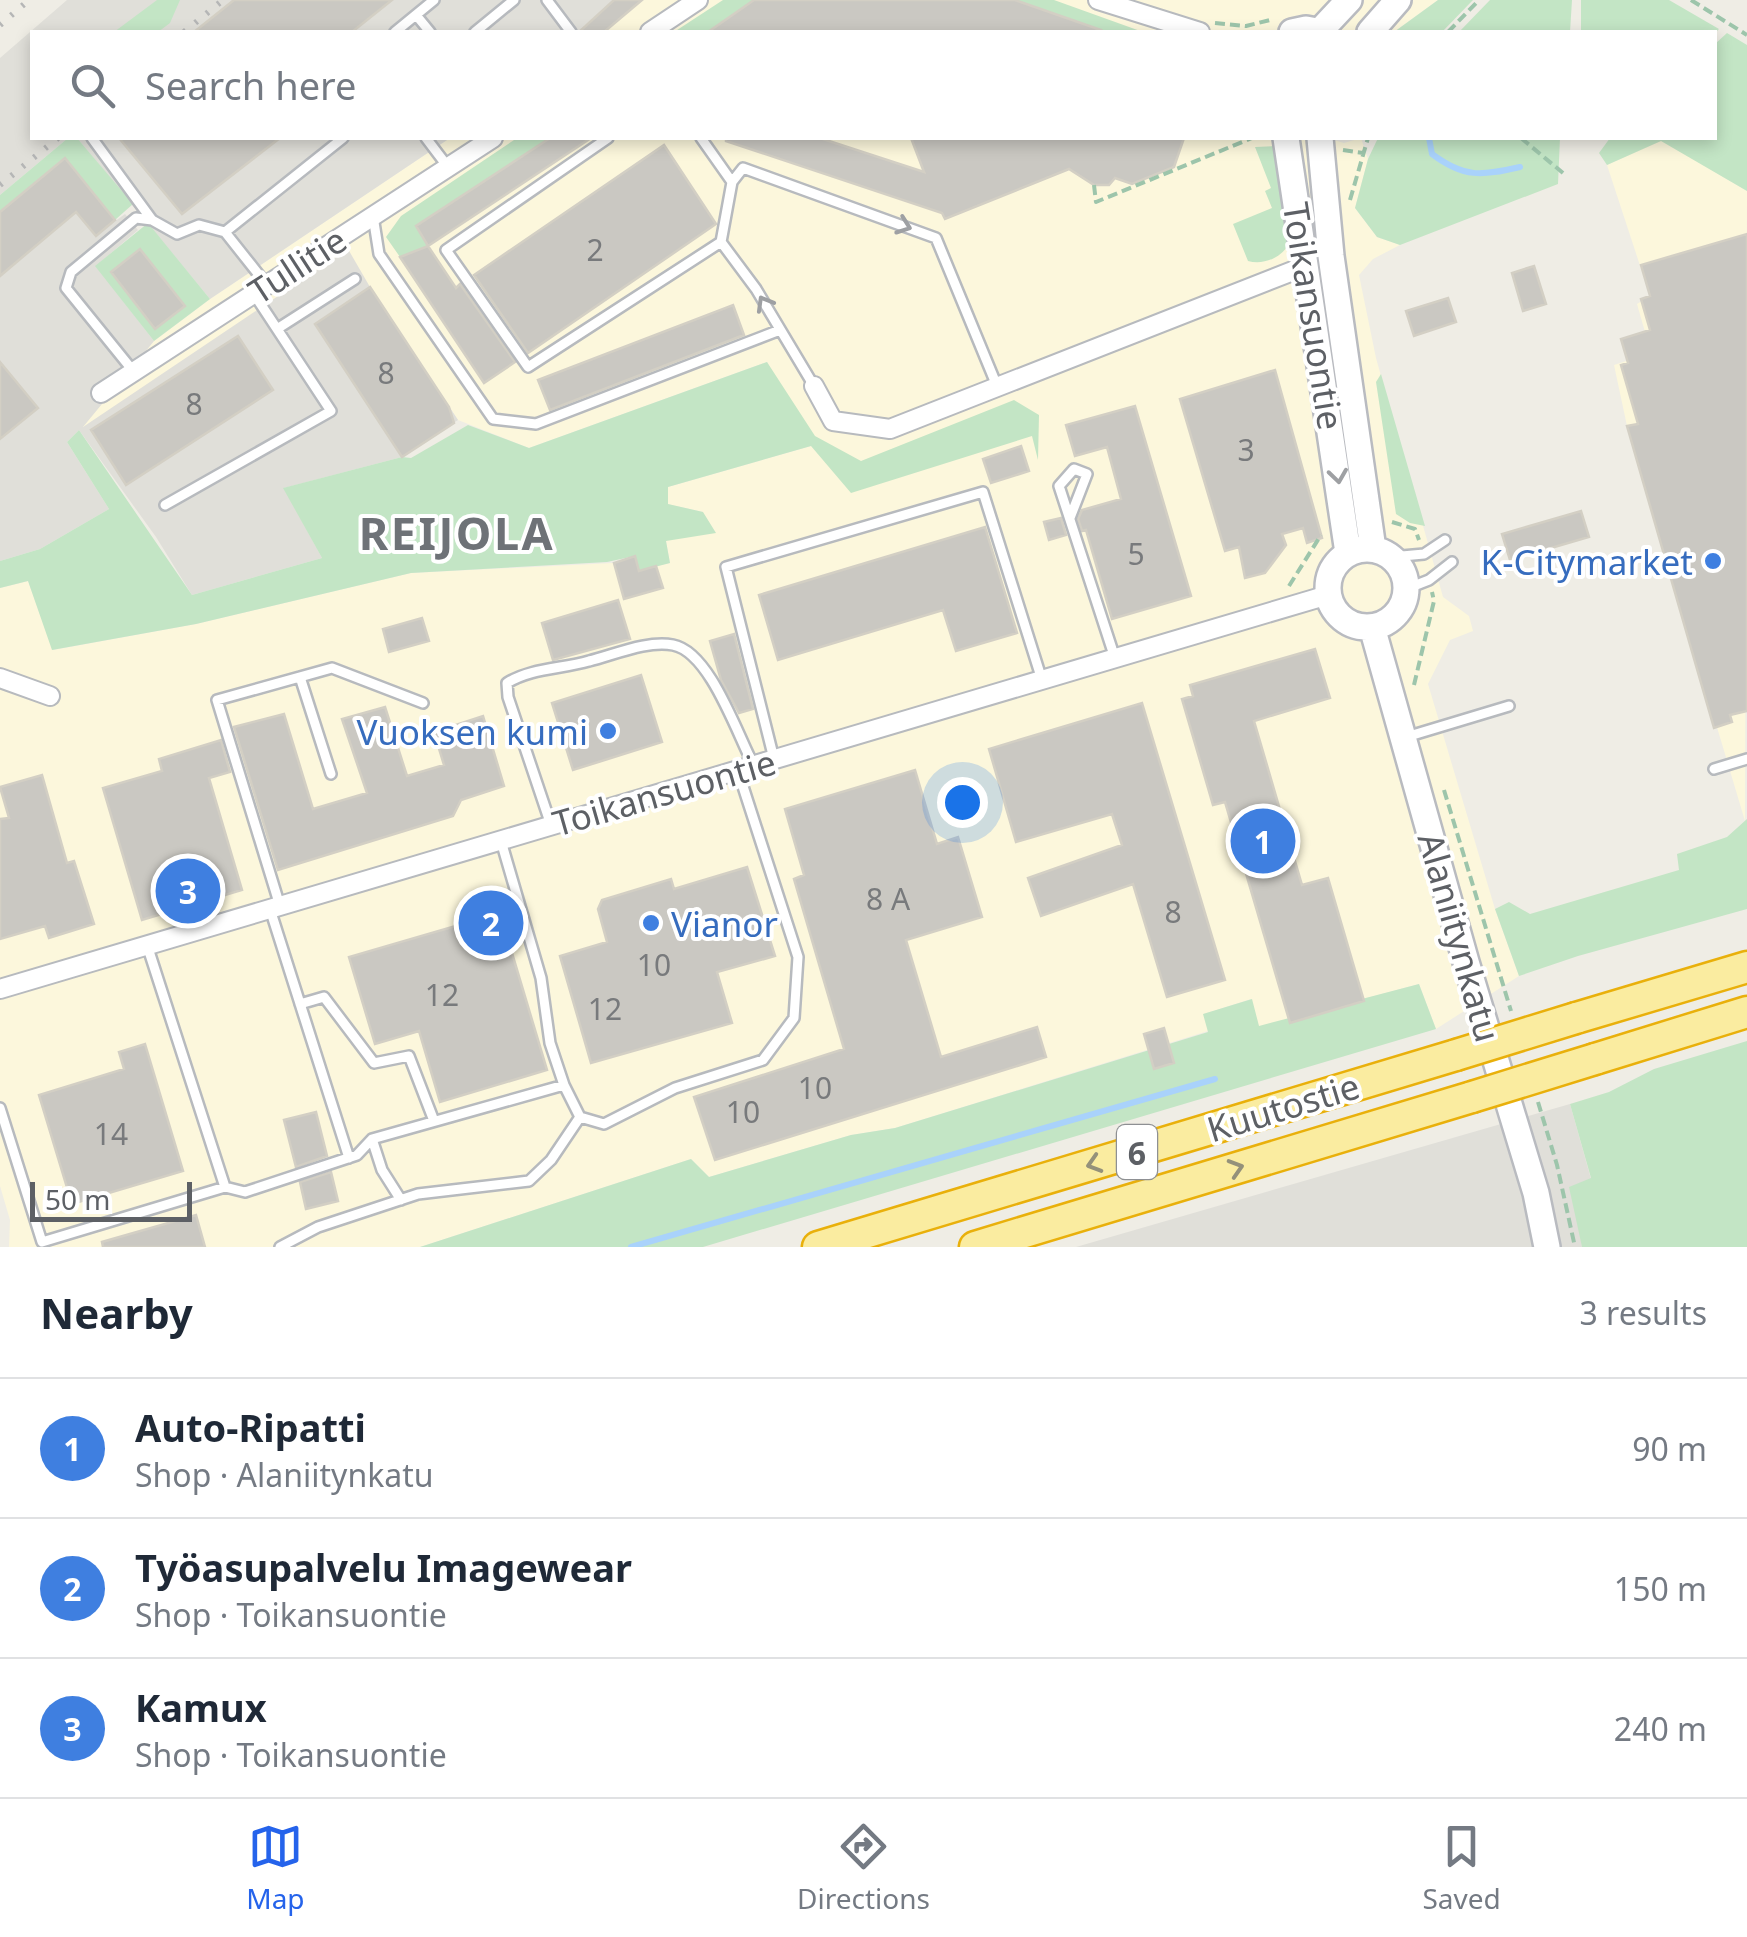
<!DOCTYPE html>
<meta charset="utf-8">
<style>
:root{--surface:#fff;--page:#f6f6f7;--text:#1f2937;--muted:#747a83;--line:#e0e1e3;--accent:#2563eb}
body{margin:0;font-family:"Noto Sans",sans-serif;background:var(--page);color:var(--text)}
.scale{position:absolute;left:30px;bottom:25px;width:162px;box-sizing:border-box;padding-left:10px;border:5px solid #5d6065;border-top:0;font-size:28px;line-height:35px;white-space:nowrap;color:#5d6065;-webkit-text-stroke:8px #fff;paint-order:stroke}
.you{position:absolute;left:962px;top:802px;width:35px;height:35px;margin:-25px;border:8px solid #fff;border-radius:50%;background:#1a73e8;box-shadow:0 0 0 15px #1a73e833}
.badge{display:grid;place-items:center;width:65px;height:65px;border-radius:50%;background:var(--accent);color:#fff;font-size:32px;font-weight:700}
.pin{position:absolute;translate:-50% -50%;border:5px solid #fff;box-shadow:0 2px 10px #0006}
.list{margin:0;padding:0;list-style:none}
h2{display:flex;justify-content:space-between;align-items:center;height:130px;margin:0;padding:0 40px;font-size:42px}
h2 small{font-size:32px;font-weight:400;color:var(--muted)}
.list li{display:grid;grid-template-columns:65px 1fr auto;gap:30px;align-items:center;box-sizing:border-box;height:140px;padding:0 40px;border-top:2px solid var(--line)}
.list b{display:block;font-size:38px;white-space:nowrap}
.list p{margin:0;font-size:32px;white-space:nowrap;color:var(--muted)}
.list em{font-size:32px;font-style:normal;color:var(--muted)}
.icon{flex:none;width:55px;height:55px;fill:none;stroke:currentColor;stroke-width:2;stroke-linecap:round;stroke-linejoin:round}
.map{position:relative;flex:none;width:1747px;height:1247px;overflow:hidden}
.search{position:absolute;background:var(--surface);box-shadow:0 5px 15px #0003;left:30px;right:30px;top:30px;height:110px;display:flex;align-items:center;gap:25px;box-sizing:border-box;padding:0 35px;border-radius:0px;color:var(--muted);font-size:38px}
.sheet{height:550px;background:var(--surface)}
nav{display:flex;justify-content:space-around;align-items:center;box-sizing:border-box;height:140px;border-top:2px solid var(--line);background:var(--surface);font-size:28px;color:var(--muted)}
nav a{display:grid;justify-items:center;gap:5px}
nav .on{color:var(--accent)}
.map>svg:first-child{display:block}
.commercial{fill:#fcf7dc}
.industrial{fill:#e0dfd9}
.green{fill:#c3e5c5}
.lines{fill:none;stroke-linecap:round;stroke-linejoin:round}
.stream{stroke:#a9d2fb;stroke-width:6}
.building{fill:#cac8c2;stroke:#d3cfc4;stroke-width:2.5}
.service-casing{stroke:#b7babe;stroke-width:14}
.minor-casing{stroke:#b7babe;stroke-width:22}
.secondary-casing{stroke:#b9bbc0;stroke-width:30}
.trunk-casing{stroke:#e9b00b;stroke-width:35}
.path{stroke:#9dc5ab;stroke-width:4;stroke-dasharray:10 5;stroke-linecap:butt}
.service{stroke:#fff;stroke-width:9}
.minor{stroke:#fff;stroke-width:18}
.secondary{stroke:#fff;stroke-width:25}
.trunk{stroke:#faeca0;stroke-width:30}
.rail{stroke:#b5b6b6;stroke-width:6;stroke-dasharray:2.5 12;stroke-linecap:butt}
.trunk-bridge-casing{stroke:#e9b00b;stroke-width:35;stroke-linecap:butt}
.trunk-bridge{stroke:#faeca0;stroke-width:30}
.oneway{stroke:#9ea0a3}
.oneway2{stroke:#94917a}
.shop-dot{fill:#3f7fe0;stroke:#fff;stroke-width:4}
.labels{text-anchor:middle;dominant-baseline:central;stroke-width:8;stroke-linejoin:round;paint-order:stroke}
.number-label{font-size:30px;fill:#787a7c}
.shield{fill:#fff;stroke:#8e9093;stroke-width:2.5}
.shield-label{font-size:32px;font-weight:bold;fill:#5d6065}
.street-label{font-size:35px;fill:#5d6065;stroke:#fff}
.shop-label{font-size:35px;fill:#366cbe;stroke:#fff;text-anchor:end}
.district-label{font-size:45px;font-weight:bold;letter-spacing:2.5px;fill:#6e7277;stroke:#fff}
</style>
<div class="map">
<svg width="1747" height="1247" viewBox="0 0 1747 1247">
<rect width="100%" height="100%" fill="#efede5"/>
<!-- commercial -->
<path class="commercial" d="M614,0H1438L1394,32H589L583,26Z
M450,138H1327L1344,143L1361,138L1368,159L1355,208L1377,237L1400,245L1373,259L1359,275L1376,358L1443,597L1469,616L1473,631L1450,640L1428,684L1495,909L1519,976L1436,1029L1419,984L1259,1027L1251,999L1204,1014L1208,1031L895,1128L851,1135L709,1177L691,1159L420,1247H9L10,1220L0,1186V588L28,581L53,650L196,624L411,573L613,563L635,556L640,570L670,563L666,541L703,512L667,504L668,487L811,446L767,362L529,448L458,420L370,287L79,430L154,341L210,299Z
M1661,140L1747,191L1745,821L1627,426L1614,365L1651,353L1637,304L1650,296L1607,165Z"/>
<!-- industrial -->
<path class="industrial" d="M67,0H614L584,26L589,32H32V138H68L0,195V58Z
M77,138H450L210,299Z
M76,212L96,235L125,214L138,230L96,266L154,341L83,427L348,249L370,287L458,420L402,457L284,488L322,558L192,595L156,537L79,430L67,442L109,509L40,549L0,561V439L38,408L0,362V276Z
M1570,1104L1591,1179L1581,1236L1582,1247H1076Z"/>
<!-- green -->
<path class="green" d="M157,0H180L170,23L158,32H114Z
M723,0H754L707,32H674Z
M1015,0H1054L1143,32H1108Z
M1438,0H1473L1442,32H1394Z
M1490,0H1572L1570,32H1459Z
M1581,0H1669L1719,29L1715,33L1581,32Z
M1727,33L1747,45V191L1661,141L1607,165L1599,153L1610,138H1714L1715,44Z
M68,138H77L133,204L115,220L64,158L0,211V195Z
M517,138H550L416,226L428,246L400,257L386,237L401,216Z
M1378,138H1560L1558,184L1400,245L1377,237L1355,208L1368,159Z
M1277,146C1280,169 1292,214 1291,235C1289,255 1266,266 1248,261L1233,224L1272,208L1265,191L1271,188L1255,147Z
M148,223L210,299L154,341L95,266Z
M767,362L815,436L861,461L1014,400L1039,415L1038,460L1032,436L851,493L811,446L668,487V504L703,512L716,533L666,541L670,563L639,571L635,556L607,562L411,573L196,624L52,650L28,581L0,588V561L40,549L109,509L67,442L79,430L192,595L322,558L283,488L402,457L411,458L468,425L529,448Z
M1381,374L1425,526L1410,523L1396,514L1376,382Z
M1747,819V909L1578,956L1519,976L1495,909L1509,902L1530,914L1679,870L1677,854L1727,837Z
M1419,984L1436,1029L703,1247H420L691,1159L709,1177L851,1135L895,1128L1208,1032L1203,1014L1252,999L1259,1026Z
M1747,1041V1247H1582L1569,1187L1591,1178L1570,1104L1609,1092L1654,1069Z"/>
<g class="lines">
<!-- stream -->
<path class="stream" d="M1429,138L1432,154C1464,178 1481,176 1520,167
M631,1247L1215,1079"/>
</g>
<!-- building -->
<path class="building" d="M234,0H392L352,32H194Z
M614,0H642L604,32H579Z
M754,0H1015L1101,30L1100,32H708Z
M119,138H280L182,214Z
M550,138H591L428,246L416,226Z
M726,138H820L924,172L911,138H1184L1174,167L1132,184L1115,178L1109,185H1094L1069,169L945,219L942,213L726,141Z
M664,145L716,224L528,353L474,275Z
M65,158L115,220L96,236L76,212L0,276V212Z
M1747,234V711L1730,715L1732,722L1714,728L1627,426L1638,424L1621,365L1628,363L1621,339L1650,330L1641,299L1650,296L1641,265Z
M428,246L456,288L460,284L515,362L484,383L400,257Z
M140,249L185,306L155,329L111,272Z
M1534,266L1546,304L1523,311L1512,273Z
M370,287L449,407L454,423L402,457L315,324Z
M1448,298L1456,322L1414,336L1406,311Z
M733,305L744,335L550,410L538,380Z
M238,336L273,390L126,485L91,430Z
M0,362L38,408L0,439Z
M1275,370L1322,538L1307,543L1303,528L1282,534L1286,545L1265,573L1245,578L1239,547L1225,551L1180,399Z
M1135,406L1191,596L1112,619L1086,530L1082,531L1078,519L1082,510L1121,499L1107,447L1075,456L1066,425Z
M1021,446L1029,471L991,483L983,459Z
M1581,511L1589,537L1510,560L1502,534Z
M1061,518L1066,535L1049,540L1044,522Z
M985,527L1017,633L956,651L943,610L778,660L759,595Z
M635,556L639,571L656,566L663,588L624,599L614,563Z
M618,600L630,639L553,660L542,623Z
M422,618L429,641L389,652L383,629Z
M734,634L753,709L739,713L721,680L710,641Z
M1315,649L1330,698L1254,721L1302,885L1328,878L1364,1001L1290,1023L1225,802L1213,805L1182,699L1193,696L1190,685Z
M641,675L662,742L573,770L552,703Z
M1142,703L1225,980L1167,997L1133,884L1041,916L1028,878L1122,845L1112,814L1016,842L989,749Z
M385,707L407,776L444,765L434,732L483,716L504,786L461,800L453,816L278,870L234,727L284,714L313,809L367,793L342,719Z
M221,740L230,772L209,778L242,890L142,920L103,788L162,771L159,759Z
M915,770L937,844L958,837L982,917L906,940L941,1057L1037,1027L1046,1057L715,1160L694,1097L844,1049L794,879L804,875L785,809Z
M42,775L67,863L74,861L94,924L49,938L45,926L0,939V819L9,818L0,787Z
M747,867L775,956L717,972L732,1023L591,1063L560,956L607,942L598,909L602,900L671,879L674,889Z
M500,913L547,1070L440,1102L419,1031L375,1044L349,957Z
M1164,1028L1174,1063L1154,1069L1144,1034Z
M145,1044L183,1171L72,1204L39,1095L124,1069L119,1052Z
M316,1112L327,1156L296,1167L284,1120Z
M331,1172L338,1201L306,1209L300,1182Z
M196,1215L205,1247H103L102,1242Z"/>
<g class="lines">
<defs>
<path id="service" d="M547,0L571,32
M416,15L430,32
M395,32L434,0
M475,32L514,0
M92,138L152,220
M426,138L448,167
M608,138L446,250L528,367L721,242
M701,138L732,182
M373,216L379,254L493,419L536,424L780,330
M225,232L343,138
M277,329L355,279
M134,372L66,288L71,272L136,218L152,220L177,234L199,225L225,232L267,285
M814,386L756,289L721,242L732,182L743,168L936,238L997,386
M165,505L331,411L254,294
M1070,518L1087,474L1074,469L1059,486L1112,649L1116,658
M1391,557L1424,554L1445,540
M1406,589L1429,580L1452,562
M300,677L331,774
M1406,737L1509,706
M774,759L726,567L983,492L1042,680
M1714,769L1747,759
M551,825L508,697L507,683C531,668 561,669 589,661C614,655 647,640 673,645C710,652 737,734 754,766
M280,906L217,700L332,668L423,703
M270,909L349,1158
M147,945L225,1187L245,1192L357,1155L372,1139L564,1085L550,1043L541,978L501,841
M300,1004L324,997L374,1063L409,1056L434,1121
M564,1085L580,1117L604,1124L675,1088L763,1060L794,1018L798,957L738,771
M0,1108L42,1242L225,1187
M372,1139L382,1170L401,1200
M280,1247L318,1227L418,1194L529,1181L551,1160L580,1117"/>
<path id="minor" d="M1098,0L1200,32
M650,32L698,0
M814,386L833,421L890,429L1308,265
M101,393L493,138
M0,678L50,696
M0,989L1328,595"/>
<path id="secondary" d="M1320,31L1349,0
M1292,32L1306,29L1322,32
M1370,32L1398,0
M1286,138L1348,553
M1320,138L1331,256L1373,549
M1328 588a39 39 0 1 1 78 0a39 39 0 1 1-78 0Z
M1372,627L1466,962L1536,1193L1547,1247"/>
<path id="trunk" d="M1576,1018L1747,967
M1595,1059L1747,1012
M818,1247L1456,1055
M975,1247L1472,1097"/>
</defs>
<!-- service casing -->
<use href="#service" class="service-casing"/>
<!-- minor casing -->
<use href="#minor" class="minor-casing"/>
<!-- secondary casing -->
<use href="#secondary" class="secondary-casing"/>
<!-- trunk casing -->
<use href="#trunk" class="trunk-casing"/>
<!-- path -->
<path class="path" d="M1691,0L1747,35
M1215,23L1246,26L1270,20
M1448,32L1479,0
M1521,138L1563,173
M1343,150L1363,153
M1094,185L1096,202L1252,138
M1350,200L1368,138
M1392,522L1415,529L1419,540
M1289,586L1321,535
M1414,685L1434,601L1432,592
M1444,790L1511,1011
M1538,1102L1557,1165L1575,1247"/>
<!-- service -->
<use href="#service" class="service"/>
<!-- minor -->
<use href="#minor" class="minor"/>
<!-- secondary -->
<use href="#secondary" class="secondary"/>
<!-- trunk -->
<use href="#trunk" class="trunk"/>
<!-- rail -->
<path class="rail" d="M0,25L29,0
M184,32L223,0
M0,185L58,138"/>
<defs>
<path id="trunk-bridge" d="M1456,1055L1576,1018
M1472,1097L1595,1059"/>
</defs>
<!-- trunk-bridge casing -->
<use href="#trunk-bridge" class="trunk-bridge-casing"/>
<!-- trunk-bridge -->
<use href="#trunk-bridge" class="trunk-bridge"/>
</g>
<!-- one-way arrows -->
<defs><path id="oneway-chevron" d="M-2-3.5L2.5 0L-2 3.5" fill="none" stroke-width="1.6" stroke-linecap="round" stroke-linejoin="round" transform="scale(2.5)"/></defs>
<g class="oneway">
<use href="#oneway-chevron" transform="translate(904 226) rotate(20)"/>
<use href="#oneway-chevron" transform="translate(764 303) rotate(-120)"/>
<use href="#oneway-chevron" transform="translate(1338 476) rotate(82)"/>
</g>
<g class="oneway2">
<use href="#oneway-chevron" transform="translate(1094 1164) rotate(163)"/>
<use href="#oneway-chevron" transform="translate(1236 1168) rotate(-17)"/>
</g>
<!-- markers -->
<g class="shop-dot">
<circle cx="1713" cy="561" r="10"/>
<circle cx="608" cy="731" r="10"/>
<circle cx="651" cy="923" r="10"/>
</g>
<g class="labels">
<!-- number labels -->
<g class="number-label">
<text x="595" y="249">2</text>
<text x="386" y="372">8</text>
<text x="194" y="403">8</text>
<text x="1246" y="449">3</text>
<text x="1136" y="553">5</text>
<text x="888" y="898">8 A</text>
<text x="1173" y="911">8</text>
<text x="654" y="964">10</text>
<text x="442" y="994">12</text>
<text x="605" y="1008">12</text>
<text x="815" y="1087">10</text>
<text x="743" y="1111">10</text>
<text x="111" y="1133">14</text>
</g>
<!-- shield labels -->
<rect class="shield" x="1117" y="1125" width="40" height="54" rx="8"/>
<g class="shield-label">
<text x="1137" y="1152">6</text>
</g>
<!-- street labels -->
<g class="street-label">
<text transform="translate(297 265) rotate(-33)">Tullitie</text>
<text transform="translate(1314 316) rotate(81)">Toikansuontie</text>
<text transform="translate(664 792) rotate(-16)">Toikansuontie</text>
<text transform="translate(1460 937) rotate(74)">Alaniitynkatu</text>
<text transform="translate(1283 1107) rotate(-17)">Kuutostie</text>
</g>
<!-- shop labels -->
<g class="shop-label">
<text x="1693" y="561">K-Citymarket</text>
<text x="588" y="731">Vuoksen kumi</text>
<text x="671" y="923" text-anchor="start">Vianor</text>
</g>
<!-- district labels -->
<g class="district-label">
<text x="457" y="532">REIJOLA</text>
</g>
</g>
</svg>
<div class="scale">50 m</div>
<div class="you"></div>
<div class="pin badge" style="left:1263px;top:841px;background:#3f7fe0">1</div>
<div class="pin badge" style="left:491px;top:923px;background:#3f7fe0">2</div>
<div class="pin badge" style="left:188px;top:891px;background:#3f7fe0">3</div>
<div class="search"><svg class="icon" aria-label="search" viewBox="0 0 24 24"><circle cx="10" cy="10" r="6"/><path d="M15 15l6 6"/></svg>Search here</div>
</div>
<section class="sheet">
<h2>Nearby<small>3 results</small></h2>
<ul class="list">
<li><span class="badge" style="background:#3f7fe0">1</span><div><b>Auto-Ripatti</b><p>Shop · Alaniitynkatu</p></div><em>90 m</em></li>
<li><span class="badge" style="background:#3f7fe0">2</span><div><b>Työasupalvelu Imagewear</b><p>Shop · Toikansuontie</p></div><em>150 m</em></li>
<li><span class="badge" style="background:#3f7fe0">3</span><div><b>Kamux</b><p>Shop · Toikansuontie</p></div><em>240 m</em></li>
</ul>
</section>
<nav>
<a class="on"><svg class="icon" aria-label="map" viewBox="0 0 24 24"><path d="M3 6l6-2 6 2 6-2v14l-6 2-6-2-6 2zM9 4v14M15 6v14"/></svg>Map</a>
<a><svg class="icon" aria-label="directions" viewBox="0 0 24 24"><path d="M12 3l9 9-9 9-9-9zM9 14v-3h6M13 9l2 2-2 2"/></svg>Directions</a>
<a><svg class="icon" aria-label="saved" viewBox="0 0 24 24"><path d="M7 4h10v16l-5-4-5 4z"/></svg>Saved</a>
</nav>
